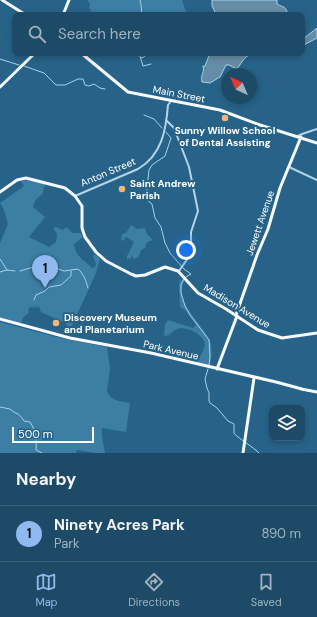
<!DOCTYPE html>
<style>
:root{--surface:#1d4a66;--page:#2a546f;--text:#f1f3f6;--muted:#a0b3bf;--line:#3b627a;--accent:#90b9f0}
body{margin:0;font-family:"DM Sans",sans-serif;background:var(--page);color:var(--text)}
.controls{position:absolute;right:12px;bottom:12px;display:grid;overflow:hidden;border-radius:8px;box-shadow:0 2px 6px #0003}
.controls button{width:36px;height:36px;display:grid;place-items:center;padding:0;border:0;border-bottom:1px solid var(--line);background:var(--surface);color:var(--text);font:20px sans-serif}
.compass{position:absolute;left:221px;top:68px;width:36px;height:36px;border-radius:50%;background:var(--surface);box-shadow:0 2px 6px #0003;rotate:316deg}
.scale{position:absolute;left:12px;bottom:10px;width:82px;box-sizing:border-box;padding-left:4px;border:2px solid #fff;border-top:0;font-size:11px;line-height:14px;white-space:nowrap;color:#fff;-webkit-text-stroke:3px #276388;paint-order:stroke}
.you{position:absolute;left:186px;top:250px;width:14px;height:14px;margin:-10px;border:3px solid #fff;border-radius:50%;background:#1a73e8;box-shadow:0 0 0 6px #1a73e833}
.badge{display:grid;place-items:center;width:26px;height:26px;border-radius:50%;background:var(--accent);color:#111;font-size:13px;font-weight:700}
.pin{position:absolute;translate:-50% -33px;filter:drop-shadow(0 1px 2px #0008)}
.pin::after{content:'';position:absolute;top:21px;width:14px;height:12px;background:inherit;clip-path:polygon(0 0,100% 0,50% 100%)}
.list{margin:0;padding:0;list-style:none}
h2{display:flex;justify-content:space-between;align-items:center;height:52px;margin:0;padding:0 16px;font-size:17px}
h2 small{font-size:13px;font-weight:400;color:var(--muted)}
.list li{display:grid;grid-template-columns:26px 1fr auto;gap:12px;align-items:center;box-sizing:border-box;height:56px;padding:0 16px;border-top:1px solid var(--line)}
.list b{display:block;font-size:15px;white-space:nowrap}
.list p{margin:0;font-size:13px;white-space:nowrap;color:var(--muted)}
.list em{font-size:13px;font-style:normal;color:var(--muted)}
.icon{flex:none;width:22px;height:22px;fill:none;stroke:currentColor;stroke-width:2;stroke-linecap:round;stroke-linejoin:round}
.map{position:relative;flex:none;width:317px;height:453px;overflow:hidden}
.search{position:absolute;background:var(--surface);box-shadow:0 2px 6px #0003;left:12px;right:12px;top:12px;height:44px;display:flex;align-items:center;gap:10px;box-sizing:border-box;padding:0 14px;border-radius:8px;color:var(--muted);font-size:15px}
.sheet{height:108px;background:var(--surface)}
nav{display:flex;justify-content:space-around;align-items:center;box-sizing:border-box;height:56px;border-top:1px solid var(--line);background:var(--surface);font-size:11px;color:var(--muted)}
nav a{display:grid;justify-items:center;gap:2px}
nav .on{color:var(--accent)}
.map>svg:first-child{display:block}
.green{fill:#3c7ea4}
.water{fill:#668da6;stroke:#a8d2e9}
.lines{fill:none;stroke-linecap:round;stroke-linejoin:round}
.stream{stroke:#a8d2e9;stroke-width:1}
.minor{stroke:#b3d5e9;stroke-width:2}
.major{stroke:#f6fafe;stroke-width:3}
.poi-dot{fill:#f1b879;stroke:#276388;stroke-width:1.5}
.labels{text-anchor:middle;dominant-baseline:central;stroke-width:4;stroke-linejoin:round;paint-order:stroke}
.street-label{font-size:10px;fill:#fff;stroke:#276388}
.poi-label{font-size:10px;font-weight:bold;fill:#fff;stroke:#276388;text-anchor:start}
</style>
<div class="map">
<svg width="317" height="453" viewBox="0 0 317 453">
<rect width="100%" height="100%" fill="#276388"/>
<!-- green -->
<path class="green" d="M87,0H182L187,15H87L88,12L90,13L91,10L89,8L90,4Z
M29,180L45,184L42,195C37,197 34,201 33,207L45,217L29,237L49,247L56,242L57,234L54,229V227H56L63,230L66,227L73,233H81L83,237L74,244C76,258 84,259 92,268L95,267L96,264L93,256L96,254L100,259L96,273L70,330L66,329L67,324L41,312L39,307L34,305L39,308L31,307L29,308L28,314L24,316L21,323L0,317V243L8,224L4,210L0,203L24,186L21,181Z
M131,225L137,229L145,228L147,234L153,240L147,242L145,248L141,250L139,256L135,259L133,258V255L131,258L127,259V256L134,242L126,237L123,241L121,240L122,234L126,233Z
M183,279L184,280C173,302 203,323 210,341C213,349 211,357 210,366L197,362C200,357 204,350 205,345C205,334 183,324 175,330C173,331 172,333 170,334C169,335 166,336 164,336L165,325L168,320L193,328L196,325L186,311L180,307L179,284L180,281Z
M0,322L60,338L107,347L110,369L107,391C110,401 120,401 130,403L126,432L102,428C101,437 104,445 105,453H95L77,450L76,453H0Z"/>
<!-- water -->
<path class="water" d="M212,0H277V4C284,8 286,6 288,15L216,14L212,6Z
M317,28V38L302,46L303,39Z
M210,53H251L244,59L237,69L229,65H226L220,77L210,83L202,82C200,75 205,72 203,66H205Z"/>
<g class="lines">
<!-- stream -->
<path class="stream" d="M140,0L141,4
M141,5L142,15
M139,53L143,66L151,64
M284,53H287
M141,58L144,57L147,53
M0,59L19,65
M24,66L44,73L56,85H65L78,79H83L85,85L89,86L94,84L100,88L105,89
M144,115L154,119L162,128
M166,132L171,138L165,156L152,165L149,170L146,199L152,204L155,218L161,227L165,243L170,253L184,269L191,274L186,277
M0,259L7,270
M20,271L37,266L40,267L50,266L64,271L78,269C84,274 86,281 88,288
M0,272L7,270L15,271
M184,279L181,285V293L185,306L190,315L209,340L210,357L209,365
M34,300L36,295L45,291L49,287L61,285L71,276V271
M208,369L205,379L207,388L209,393V401L210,403L217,408L228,421L234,424C234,426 234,431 234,433C236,437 255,448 259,453
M0,407L10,409C16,415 18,411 24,421L30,422C36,431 37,439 36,450L42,453"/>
<!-- minor -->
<path class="minor" d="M166,120L174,128L189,167L198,211L191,232V252L188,258L179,271
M298,136L302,134L317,129
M289,167L317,180
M75,196L138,169C162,155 166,130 168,105L171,101"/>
<!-- major -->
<path class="major" d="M2,0L26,15
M63,15L69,0
M81,53L128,92L220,110L260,125L317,143
M0,87L35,53
M0,192L17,180L26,178L65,188L75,196L82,206V228L85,237L96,252L106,261L131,274L136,276L145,275L165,267L178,271L198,293L226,309L258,330L282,338L317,333
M236,315L257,255L268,229L280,188L301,137
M0,319L70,338L151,353L276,382L302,389
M217,369L237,316
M301,389L317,392
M243,453L254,378"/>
</g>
<!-- markers -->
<g class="poi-dot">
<circle cx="225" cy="118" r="4"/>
<circle cx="122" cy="189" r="4"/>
<circle cx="56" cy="323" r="4"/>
</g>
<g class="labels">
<!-- street labels -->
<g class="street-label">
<text transform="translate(179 94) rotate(11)">Main Street</text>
<text transform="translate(108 172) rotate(-23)">Anton Street</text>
<text transform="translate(260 223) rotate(-71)">Jewett Avenue</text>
<text transform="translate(237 306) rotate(31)">Madison Avenue</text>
<text transform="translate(171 350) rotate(13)">Park Avenue</text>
</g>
<!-- poi labels -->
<g class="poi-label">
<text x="225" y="130" text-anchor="middle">Sunny Willow School<tspan x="225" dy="12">of Dental Assisting</tspan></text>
<text x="130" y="183">Saint Andrew<tspan x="130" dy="12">Parish</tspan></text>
<text x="64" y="317">Discovery Museum<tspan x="64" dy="12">and Planetarium</tspan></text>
</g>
</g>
</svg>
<div class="controls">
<button><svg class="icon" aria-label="layers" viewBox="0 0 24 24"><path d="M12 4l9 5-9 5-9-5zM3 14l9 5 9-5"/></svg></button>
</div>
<svg class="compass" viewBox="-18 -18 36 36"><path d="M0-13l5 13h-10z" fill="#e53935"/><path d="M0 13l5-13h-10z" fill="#a0b3bf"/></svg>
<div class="scale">500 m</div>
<div class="you"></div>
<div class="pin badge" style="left:45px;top:288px">1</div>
<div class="search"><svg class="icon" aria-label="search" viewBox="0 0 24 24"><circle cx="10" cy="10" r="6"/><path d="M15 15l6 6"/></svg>Search here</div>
</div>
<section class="sheet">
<h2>Nearby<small></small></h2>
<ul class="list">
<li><span class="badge">1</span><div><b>Ninety Acres Park</b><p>Park</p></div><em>890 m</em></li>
</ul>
</section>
<nav>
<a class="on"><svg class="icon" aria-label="map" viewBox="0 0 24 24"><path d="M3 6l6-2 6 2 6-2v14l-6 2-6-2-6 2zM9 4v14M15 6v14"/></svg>Map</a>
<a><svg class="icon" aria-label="directions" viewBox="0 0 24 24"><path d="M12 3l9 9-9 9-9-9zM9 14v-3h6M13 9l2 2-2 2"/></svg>Directions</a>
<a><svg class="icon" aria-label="saved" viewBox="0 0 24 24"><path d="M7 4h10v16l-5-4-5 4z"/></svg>Saved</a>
</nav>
